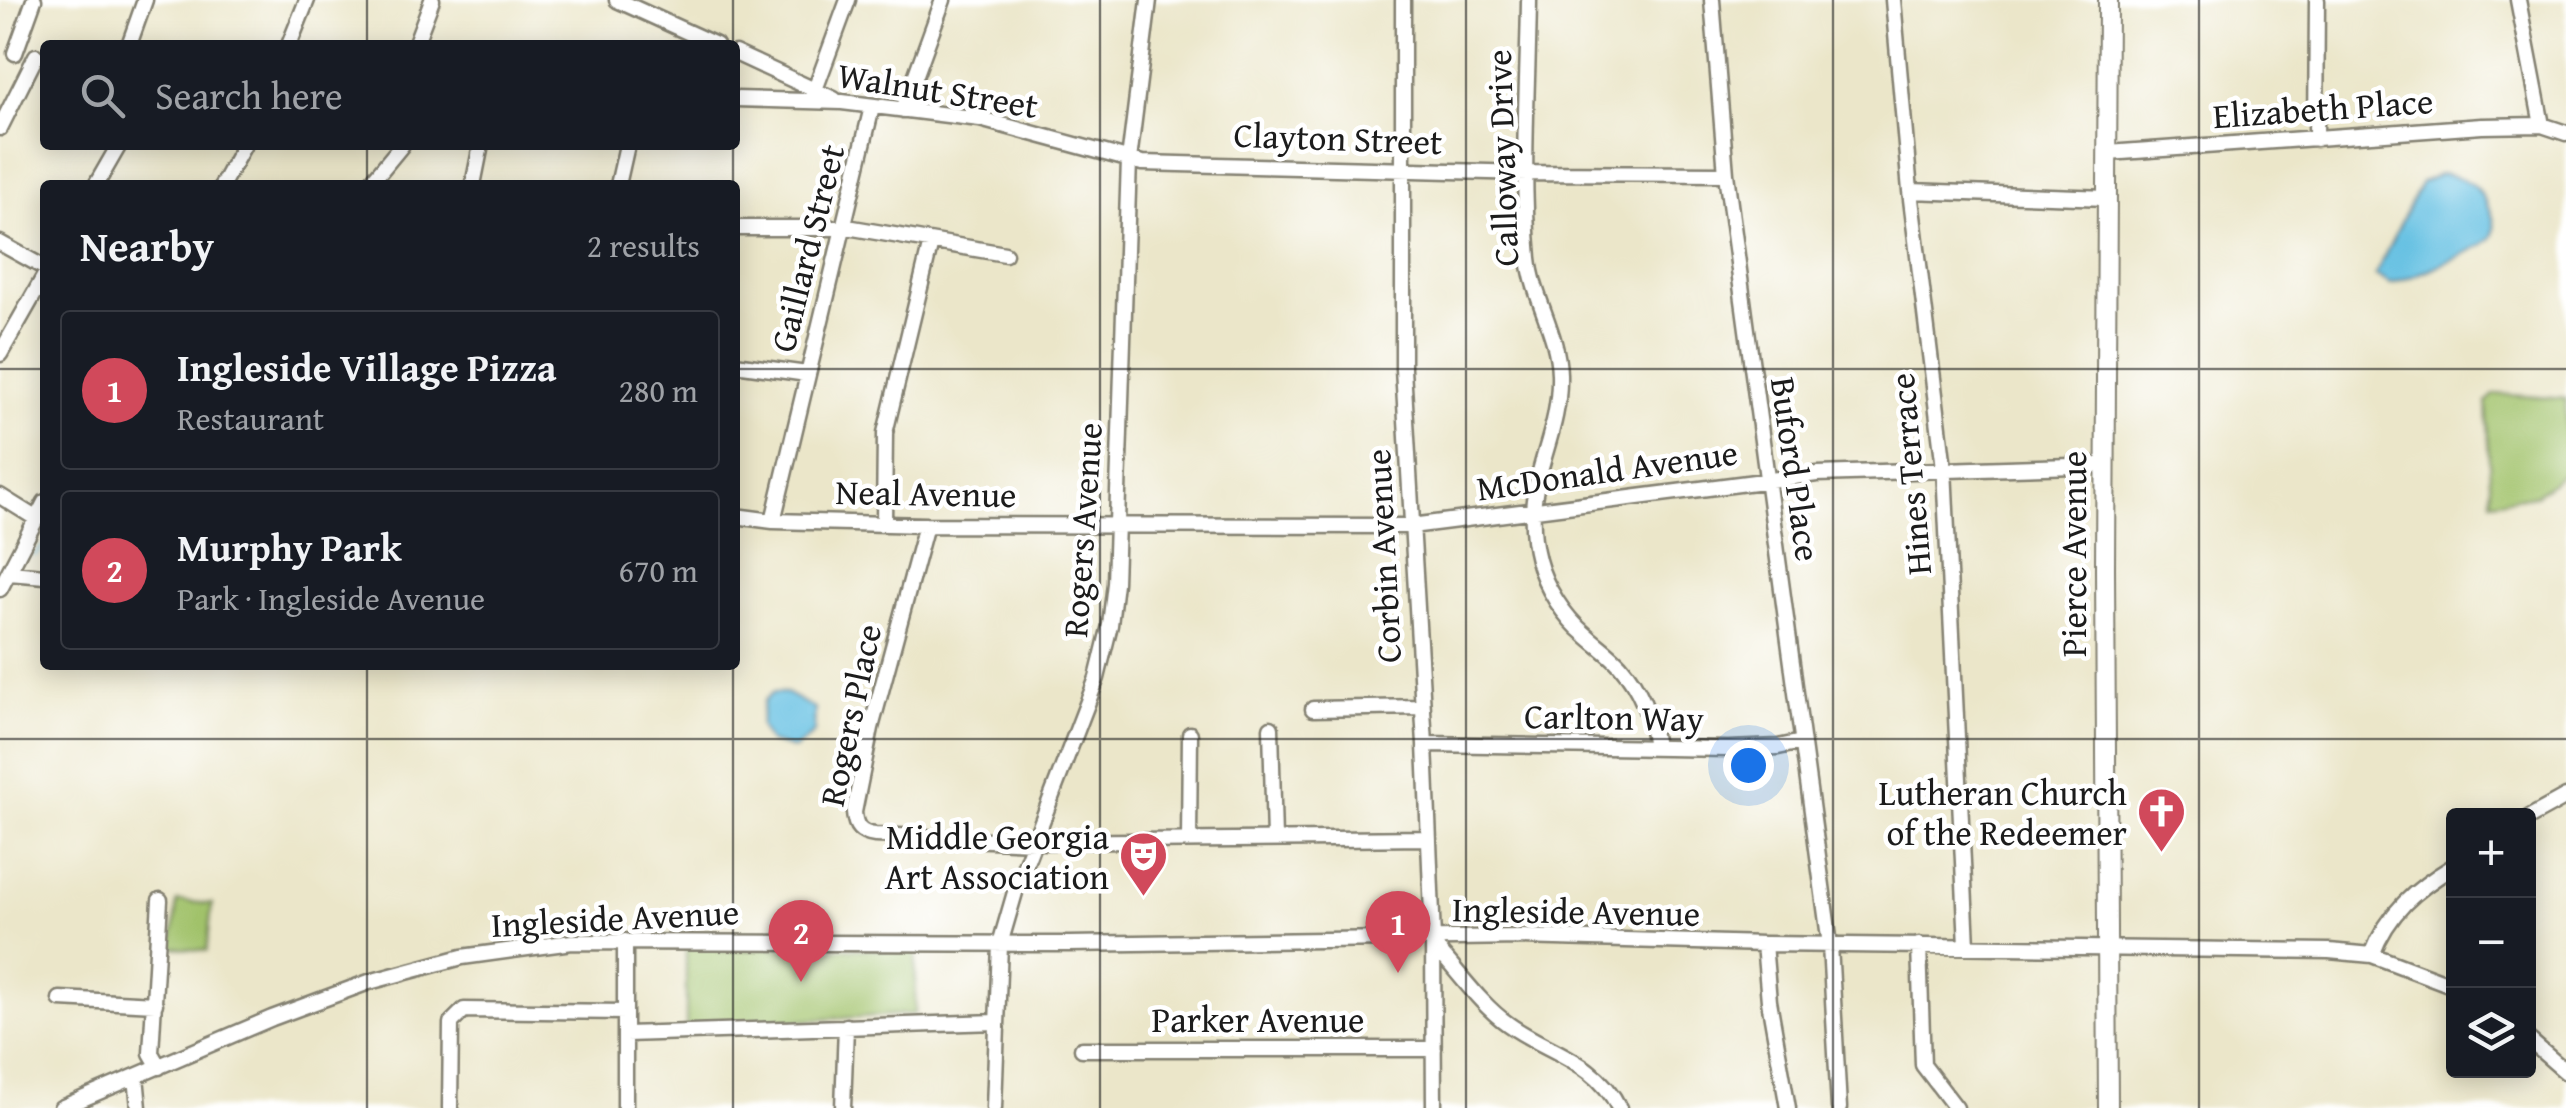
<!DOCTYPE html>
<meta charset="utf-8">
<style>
:root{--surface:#171b24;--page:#20242c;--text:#f1f3f6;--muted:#9ea1a6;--line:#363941;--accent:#d1495b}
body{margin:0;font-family:"Gentium Book Plus",serif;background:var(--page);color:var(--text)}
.controls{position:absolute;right:30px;bottom:30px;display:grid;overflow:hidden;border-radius:10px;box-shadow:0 5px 25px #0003}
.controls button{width:90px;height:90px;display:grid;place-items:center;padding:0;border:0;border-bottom:2px solid var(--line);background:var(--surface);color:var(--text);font:50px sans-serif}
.you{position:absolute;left:1748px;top:765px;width:35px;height:35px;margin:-25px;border:8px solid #fff;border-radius:50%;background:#1a73e8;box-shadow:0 0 0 15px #1a73e833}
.badge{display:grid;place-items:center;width:65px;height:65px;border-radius:50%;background:var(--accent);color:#fff;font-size:32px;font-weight:700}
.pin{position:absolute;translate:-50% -82px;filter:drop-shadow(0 2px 5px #0008)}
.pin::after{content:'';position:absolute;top:52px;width:35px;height:30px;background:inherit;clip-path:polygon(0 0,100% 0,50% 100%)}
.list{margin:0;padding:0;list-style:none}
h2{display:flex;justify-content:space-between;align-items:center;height:130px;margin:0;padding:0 40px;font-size:42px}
h2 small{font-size:32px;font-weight:400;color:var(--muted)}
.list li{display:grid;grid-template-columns:65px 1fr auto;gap:30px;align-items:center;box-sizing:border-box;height:160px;margin:0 20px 20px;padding:0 20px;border:2px solid var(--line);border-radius:10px}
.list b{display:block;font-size:38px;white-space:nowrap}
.list p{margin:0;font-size:32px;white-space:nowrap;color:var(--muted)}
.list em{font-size:32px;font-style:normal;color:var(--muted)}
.icon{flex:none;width:55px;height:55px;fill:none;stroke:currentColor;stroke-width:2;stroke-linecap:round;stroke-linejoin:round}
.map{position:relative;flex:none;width:2566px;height:1108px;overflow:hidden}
.search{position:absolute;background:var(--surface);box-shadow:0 5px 25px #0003;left:40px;top:40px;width:700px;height:110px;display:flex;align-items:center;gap:25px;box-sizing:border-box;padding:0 35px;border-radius:10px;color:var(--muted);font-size:38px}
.panel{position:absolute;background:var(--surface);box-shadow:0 5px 25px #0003;left:40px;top:180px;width:700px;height:490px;border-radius:10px}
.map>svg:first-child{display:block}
.green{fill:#a1c26b;stroke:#5e6f44;stroke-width:2.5}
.water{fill:#64c0e2;stroke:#406e7f;stroke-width:2.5}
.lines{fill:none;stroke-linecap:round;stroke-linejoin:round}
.stream{stroke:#64c0e2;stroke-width:2.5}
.minor-casing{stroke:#848172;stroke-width:19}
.major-casing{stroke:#848172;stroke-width:22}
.minor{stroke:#fff;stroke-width:14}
.major{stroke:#fff;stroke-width:18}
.grid{fill:none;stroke:#1c1c1c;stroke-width:2.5;stroke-opacity:0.55}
.labels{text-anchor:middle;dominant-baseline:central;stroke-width:9;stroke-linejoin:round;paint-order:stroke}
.street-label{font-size:35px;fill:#1c1c1c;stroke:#fff}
.poi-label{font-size:35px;fill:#1c1c1c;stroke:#fff;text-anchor:end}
</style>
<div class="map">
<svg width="2566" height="1108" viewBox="0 0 2566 1108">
<rect width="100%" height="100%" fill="#fff"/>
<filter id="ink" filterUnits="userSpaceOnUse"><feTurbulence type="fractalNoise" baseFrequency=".01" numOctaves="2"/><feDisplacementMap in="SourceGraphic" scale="20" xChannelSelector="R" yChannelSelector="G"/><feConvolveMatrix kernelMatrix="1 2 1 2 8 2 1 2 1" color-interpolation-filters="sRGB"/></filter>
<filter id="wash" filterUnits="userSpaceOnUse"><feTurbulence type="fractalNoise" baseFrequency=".0048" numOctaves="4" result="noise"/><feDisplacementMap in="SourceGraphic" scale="40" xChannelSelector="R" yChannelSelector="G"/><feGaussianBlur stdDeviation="2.25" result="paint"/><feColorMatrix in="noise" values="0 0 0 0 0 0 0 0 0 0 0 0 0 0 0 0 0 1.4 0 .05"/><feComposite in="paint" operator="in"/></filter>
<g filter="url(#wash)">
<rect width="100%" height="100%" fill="#ebe6c9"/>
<!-- green -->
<path class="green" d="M2495,394L2566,399V472L2536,495L2491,501L2486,402Z
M177,901L212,904L207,951L172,947Z
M686,946L916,950L915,1014L686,1027Z"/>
<!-- water -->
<path class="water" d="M2441,174C2452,175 2462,177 2471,184C2483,193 2503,224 2490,239C2482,248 2403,281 2390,284L2375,275L2421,182Z
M772,693H786L815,709L814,733L794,749L769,742L760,726L764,701Z"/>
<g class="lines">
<!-- stream -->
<path class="stream" d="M34,556L45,545"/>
</g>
</g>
<g filter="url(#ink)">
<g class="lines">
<defs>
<path id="minor" d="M617,0L716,45
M1403,0V369L1425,744L1433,939L1434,1108
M1529,0C1528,85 1521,173 1529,258C1533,298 1558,333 1559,374C1561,445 1518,483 1538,560C1545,587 1564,617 1586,635C1597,645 1610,654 1620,665C1640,688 1651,717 1655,747
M1712,0L1726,174L1830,945L1839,1108
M1893,0L1910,191L1944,468L1967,945
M2518,0L2542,125
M129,45L145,0
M289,45L307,0
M415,45L432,0
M15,53L34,0
M735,53L834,99
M812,98L848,0
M735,99L842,102L980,119L1142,163L1527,173L1726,174
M903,110L943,0
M0,128L36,56
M2316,139L2317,0
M2108,153L2482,126L2542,125L2566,133
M96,185L119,145
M222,185L244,145
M369,185L402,145
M473,185L481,145
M618,185L627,145
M1910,191L2107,198
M735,228H853L1005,254
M0,243L45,268
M0,354L45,275
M735,364L807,374
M0,496L37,519
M735,516L773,521L926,525L1411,526L1817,474L2105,465
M773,521L872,107
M884,524L885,433L931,242
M926,525L871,728L854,812C855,827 860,833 875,835L1034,842L1428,838
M9,573L45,576
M0,589L45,502
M1313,709L1422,707
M1271,728L1274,839
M1425,744L1728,749L1778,747L1802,742
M2528,818L2566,797
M1189,840L1190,734
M1433,939L1438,950C1460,974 1481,1005 1508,1024C1548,1053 1596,1060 1619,1108
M625,941V1108
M1764,944L1769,1001L1788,1108
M1919,945L1923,1065L1956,1108
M2372,955C2388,912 2416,889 2454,866
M60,999L155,1004
M626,1034L997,1022
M2528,1039L2566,1072
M1082,1049H1434
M159,1067L151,1053L160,900
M136,1076L139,1108
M61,1108L272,1018L369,982L462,957L572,942L1069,944L1521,937L1764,944L2329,951L2372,955L2454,986
M450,1108L451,1023L464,1010L625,1012
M843,1108L846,1026
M994,1108L1000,944L1016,889L1097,678L1110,625L1115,583L1129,160L1149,0"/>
<path id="major" d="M2108,1108L2105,568L2108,0"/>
</defs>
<!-- minor casing -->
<use href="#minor" class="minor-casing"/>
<!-- major casing -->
<use href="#major" class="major-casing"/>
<!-- minor -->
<use href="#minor" class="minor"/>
<!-- major -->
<use href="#major" class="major"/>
</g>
</g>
<!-- grid -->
<path class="grid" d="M367,0V45M733,0V45M1100,0V1108M1466,0V1108M1833,0V1108M2199,0V1108M367,145V185M733,145V185M0,369H45M735,369H2566M367,665V1108M733,665V1108M0,739H2566"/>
<!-- icons -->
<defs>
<symbol id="church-pin" viewBox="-11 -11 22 30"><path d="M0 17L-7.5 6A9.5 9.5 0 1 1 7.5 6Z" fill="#d1495b" stroke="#fff"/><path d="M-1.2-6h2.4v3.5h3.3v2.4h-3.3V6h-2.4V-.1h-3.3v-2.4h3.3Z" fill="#fff"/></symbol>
<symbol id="theatre-pin" viewBox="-11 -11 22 30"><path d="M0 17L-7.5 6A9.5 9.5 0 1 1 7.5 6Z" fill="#d1495b" stroke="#fff"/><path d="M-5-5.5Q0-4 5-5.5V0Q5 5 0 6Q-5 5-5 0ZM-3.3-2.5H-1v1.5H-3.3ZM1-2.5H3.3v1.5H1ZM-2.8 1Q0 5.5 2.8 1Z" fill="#fff"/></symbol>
</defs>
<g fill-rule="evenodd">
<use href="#church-pin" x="2134" y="784" width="55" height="75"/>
<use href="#theatre-pin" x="1116" y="828" width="55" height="75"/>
</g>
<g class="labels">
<!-- street labels -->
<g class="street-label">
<text transform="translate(938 90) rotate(9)">Walnut Street</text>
<text transform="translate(2323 108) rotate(-4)">Elizabeth Place</text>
<text transform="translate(1338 138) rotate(2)">Clayton Street</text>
<text transform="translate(1502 158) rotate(-92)">Calloway Drive</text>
<text transform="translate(807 248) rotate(-76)">Gaillard Street</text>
<text transform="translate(1796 469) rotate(82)">Buford Place</text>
<text transform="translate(1607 470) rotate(-8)">McDonald Avenue</text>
<text transform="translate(1910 474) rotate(-95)">Hines Terrace</text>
<text transform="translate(926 493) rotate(1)">Neal Avenue</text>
<text transform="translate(1082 530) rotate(-86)">Rogers Avenue</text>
<text transform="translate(2073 554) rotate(-90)">Pierce Avenue</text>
<text transform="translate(1383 556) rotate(-93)">Corbin Avenue</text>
<text transform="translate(850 715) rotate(-78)">Rogers Place</text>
<text transform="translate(1614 717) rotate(1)">Carlton Way</text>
<text transform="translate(1576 911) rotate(1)">Ingleside Avenue</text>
<text transform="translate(615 918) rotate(-3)">Ingleside Avenue</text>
<text x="1258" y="1019">Parker Avenue</text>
</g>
<!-- poi labels -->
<g class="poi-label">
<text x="2127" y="792">Lutheran Church<tspan x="2127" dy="40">of the Redeemer</tspan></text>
<text x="1109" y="836">Middle Georgia<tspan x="1109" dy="40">Art Association</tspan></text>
</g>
</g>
</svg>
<div class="controls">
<button>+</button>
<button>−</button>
<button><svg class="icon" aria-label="layers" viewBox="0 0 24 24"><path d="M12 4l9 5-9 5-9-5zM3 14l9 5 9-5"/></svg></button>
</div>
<div class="you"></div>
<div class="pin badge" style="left:1398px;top:973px">1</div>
<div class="pin badge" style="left:801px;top:982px">2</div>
<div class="search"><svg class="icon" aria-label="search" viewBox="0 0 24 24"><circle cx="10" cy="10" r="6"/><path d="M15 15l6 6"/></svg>Search here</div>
<section class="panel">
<h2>Nearby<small>2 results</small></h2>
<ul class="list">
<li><span class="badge">1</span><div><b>Ingleside Village Pizza</b><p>Restaurant</p></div><em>280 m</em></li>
<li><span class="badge">2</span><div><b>Murphy Park</b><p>Park · Ingleside Avenue</p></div><em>670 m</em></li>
</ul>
</section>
</div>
